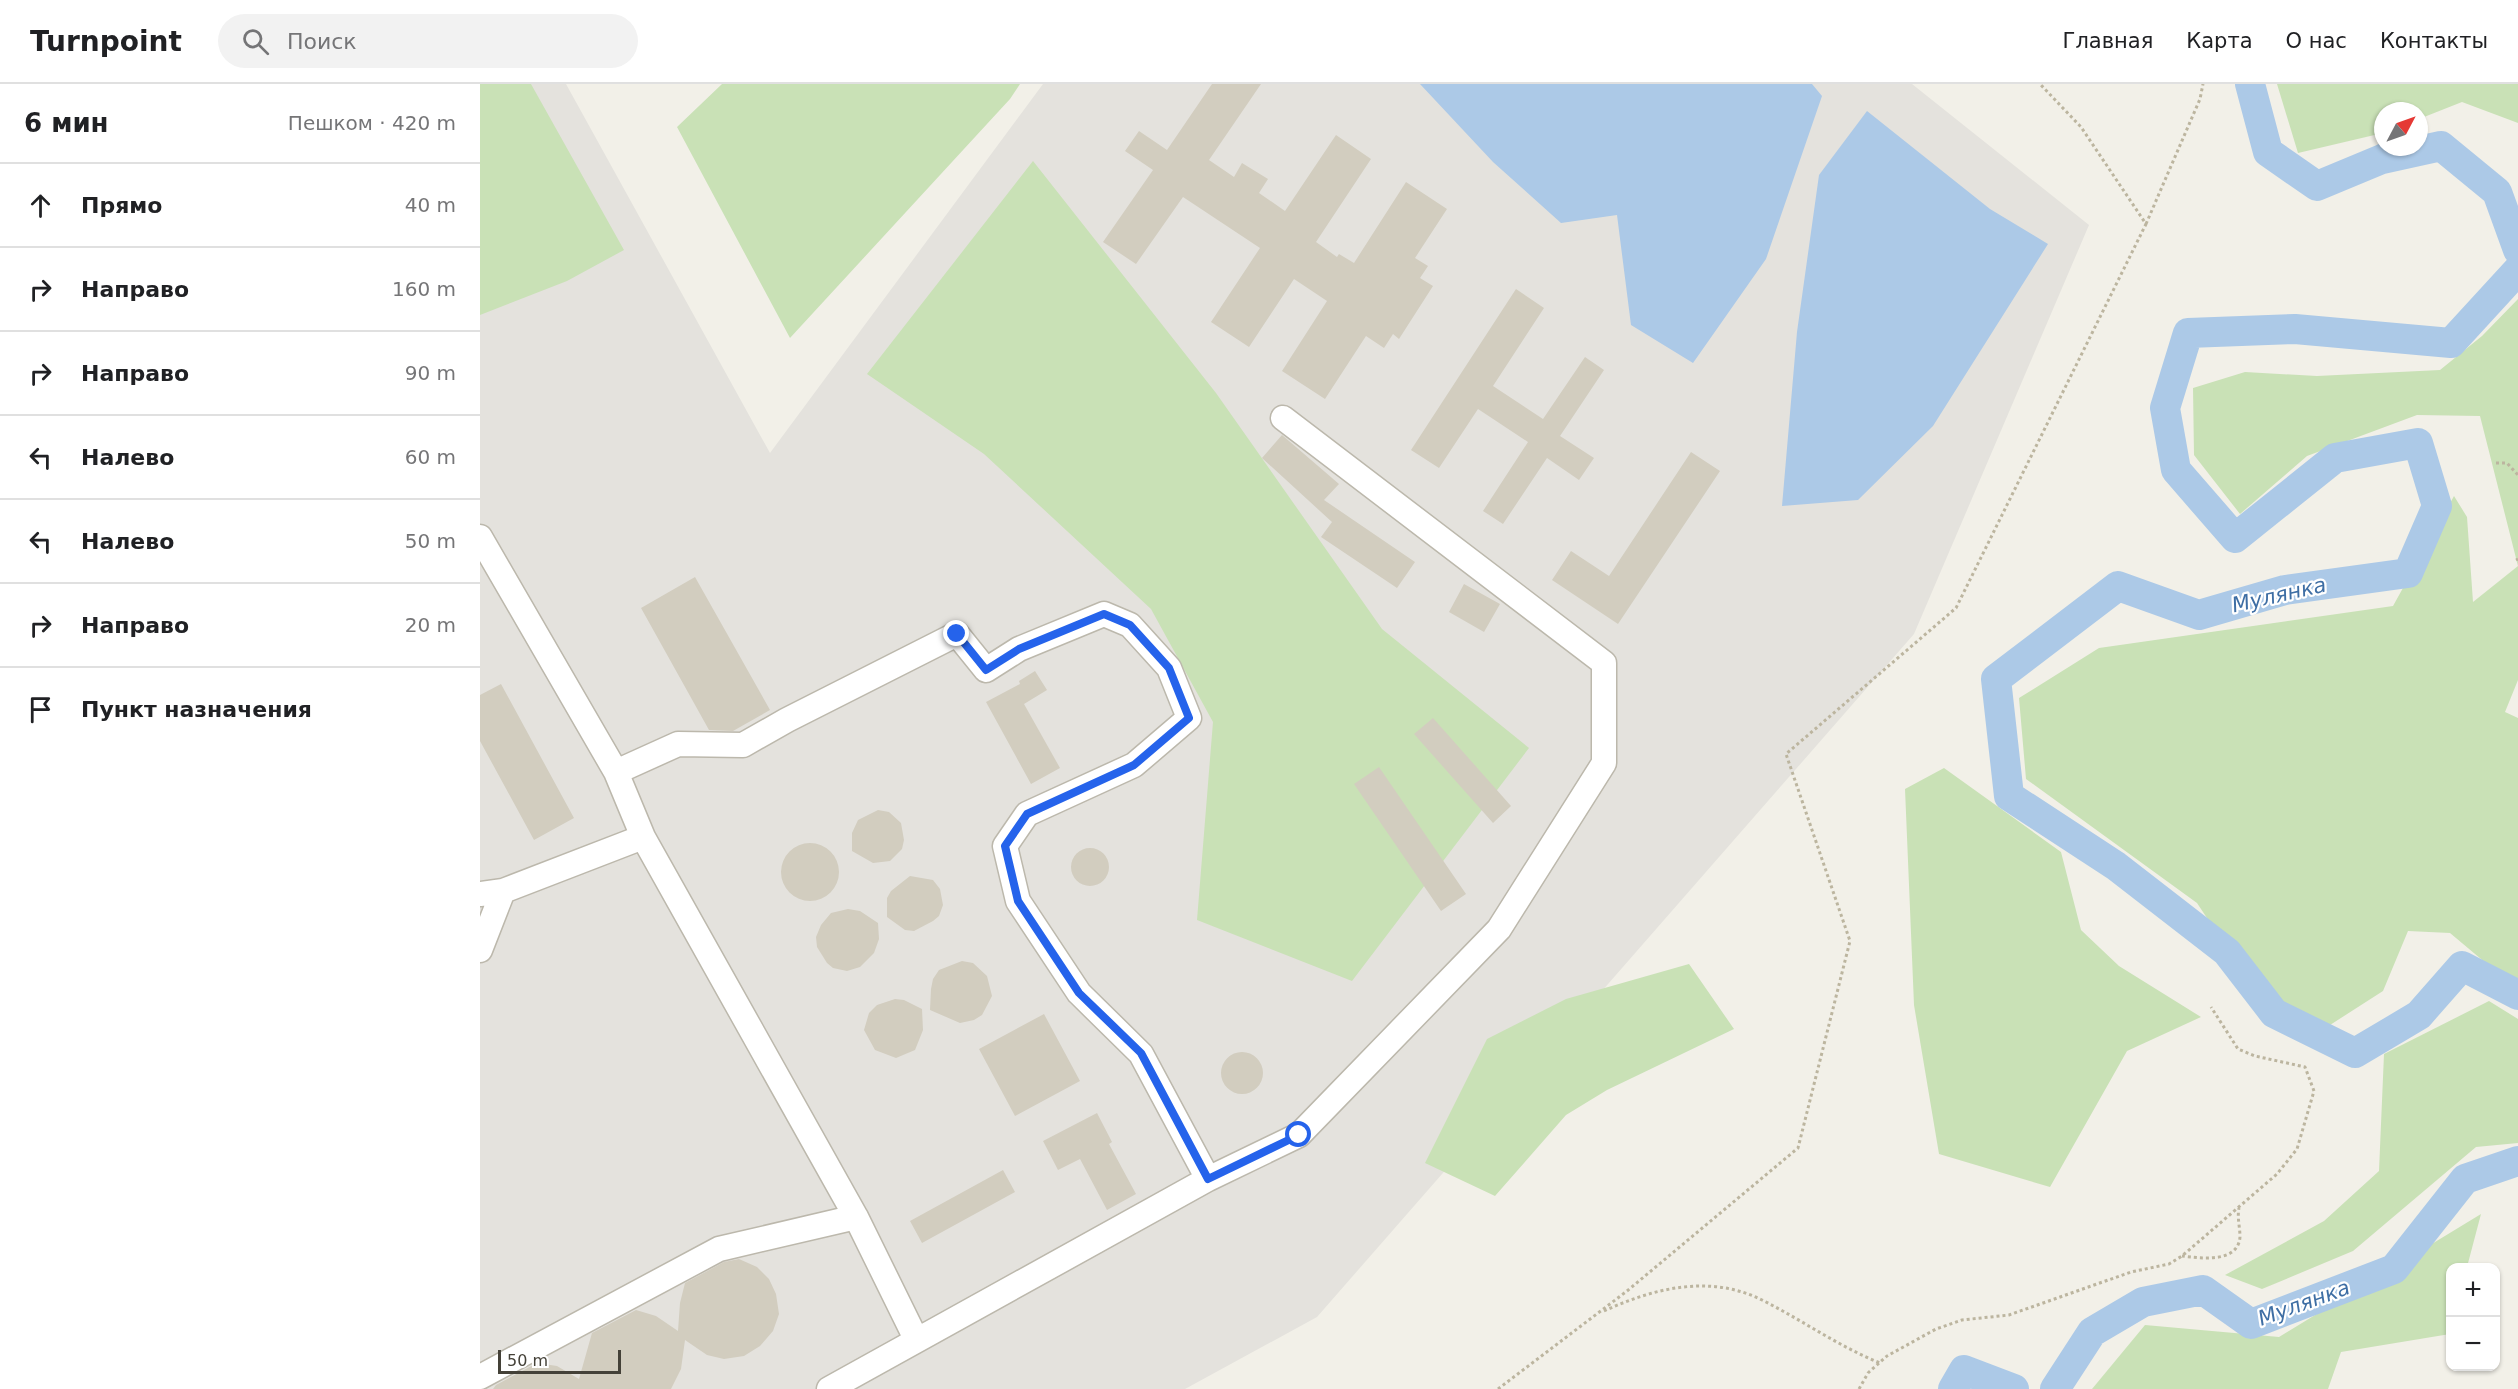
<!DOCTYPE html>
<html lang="ru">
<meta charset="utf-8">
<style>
:root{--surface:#fff;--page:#f2f2f2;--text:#202124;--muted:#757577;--line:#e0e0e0}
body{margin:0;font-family:"DejaVu Sans",sans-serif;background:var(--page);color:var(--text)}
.controls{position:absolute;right:18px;bottom:18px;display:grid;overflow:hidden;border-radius:12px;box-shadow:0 2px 4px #0004}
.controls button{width:54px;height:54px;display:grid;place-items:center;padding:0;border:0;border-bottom:2px solid var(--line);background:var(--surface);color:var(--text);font:30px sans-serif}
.compass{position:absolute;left:1894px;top:18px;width:54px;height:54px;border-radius:50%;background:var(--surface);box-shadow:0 2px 4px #0004;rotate:49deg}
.scale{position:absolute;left:18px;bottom:15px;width:123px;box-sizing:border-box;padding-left:6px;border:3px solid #444138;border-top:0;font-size:16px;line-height:21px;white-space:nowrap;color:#444138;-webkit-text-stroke:4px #fff;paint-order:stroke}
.stop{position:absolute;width:18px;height:18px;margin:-14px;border:4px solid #2563eb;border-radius:50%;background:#fff}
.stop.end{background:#2563eb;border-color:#fff;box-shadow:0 2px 6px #0008}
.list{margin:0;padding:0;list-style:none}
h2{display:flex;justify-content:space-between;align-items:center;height:78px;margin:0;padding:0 24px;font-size:26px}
h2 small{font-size:20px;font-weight:400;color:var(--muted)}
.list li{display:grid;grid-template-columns:39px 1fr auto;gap:18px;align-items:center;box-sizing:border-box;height:84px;padding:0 24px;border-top:2px solid var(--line)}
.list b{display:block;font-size:22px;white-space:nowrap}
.list em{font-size:20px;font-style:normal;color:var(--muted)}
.icon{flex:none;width:33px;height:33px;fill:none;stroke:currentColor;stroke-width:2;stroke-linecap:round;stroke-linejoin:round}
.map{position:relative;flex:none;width:2038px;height:1305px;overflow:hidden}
header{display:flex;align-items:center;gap:36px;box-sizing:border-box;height:84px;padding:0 30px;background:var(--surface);border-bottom:2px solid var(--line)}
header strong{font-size:28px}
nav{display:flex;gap:33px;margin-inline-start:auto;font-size:21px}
.search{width:420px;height:54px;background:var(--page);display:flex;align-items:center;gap:15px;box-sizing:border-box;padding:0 21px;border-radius:33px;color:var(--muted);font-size:22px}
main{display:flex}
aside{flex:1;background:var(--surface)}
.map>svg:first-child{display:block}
.industrial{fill:#e4e2dd}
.green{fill:#c9e1b6}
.water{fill:#acc9e7}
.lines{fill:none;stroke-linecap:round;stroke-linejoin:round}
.river{stroke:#acc9e7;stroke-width:30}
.building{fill:#d2cdbf}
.minor-casing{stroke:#bcb8ac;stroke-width:27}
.path{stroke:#bcb59f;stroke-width:3;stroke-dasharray:3 3;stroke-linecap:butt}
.minor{stroke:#fff;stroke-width:24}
.route{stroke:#2563eb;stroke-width:8}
.labels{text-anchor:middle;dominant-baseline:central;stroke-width:4.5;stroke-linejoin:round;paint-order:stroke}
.water-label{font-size:21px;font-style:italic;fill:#3e6ea4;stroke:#fff}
</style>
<header>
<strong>Turnpoint</strong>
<div class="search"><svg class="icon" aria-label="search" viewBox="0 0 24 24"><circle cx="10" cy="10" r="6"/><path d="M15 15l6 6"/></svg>Поиск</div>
<nav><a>Главная</a><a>Карта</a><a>О нас</a><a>Контакты</a></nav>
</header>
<main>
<aside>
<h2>6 мин<small>Пешком · 420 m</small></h2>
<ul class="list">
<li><svg class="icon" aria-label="ahead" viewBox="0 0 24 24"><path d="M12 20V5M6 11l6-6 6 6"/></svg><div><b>Прямо</b></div><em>40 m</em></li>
<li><svg class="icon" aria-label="right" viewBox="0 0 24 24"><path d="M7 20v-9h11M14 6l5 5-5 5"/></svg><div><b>Направо</b></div><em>160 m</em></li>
<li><svg class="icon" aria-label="right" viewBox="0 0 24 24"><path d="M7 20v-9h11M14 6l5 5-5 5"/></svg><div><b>Направо</b></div><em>90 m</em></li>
<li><svg class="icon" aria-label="left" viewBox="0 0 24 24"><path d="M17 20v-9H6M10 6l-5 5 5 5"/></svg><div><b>Налево</b></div><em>60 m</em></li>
<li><svg class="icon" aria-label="left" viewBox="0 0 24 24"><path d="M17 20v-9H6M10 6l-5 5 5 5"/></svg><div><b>Налево</b></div><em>50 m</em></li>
<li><svg class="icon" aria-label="right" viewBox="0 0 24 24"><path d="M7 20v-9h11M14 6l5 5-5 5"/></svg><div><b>Направо</b></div><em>20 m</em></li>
<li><svg class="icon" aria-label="arrive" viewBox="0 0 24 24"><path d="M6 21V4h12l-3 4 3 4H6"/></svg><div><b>Пункт назначения</b></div></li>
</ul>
</aside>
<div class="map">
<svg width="2038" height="1305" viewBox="0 0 2038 1305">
<rect width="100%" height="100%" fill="#f2f0e8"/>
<!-- industrial -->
<path class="industrial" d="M0,0H86L290,369L563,0H1432L1609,141L1434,550L837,1233L705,1305H0Z"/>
<!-- green -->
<path class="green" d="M0,0H51L144,166L87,197L0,231Z
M242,0H540L530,15L310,254L197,43Z
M1797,0H2038V39L1982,18L1939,35V27H1903V49L1818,69Z
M553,77L736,309L902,545L1049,664L872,897L717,836L733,638L671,525L504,370L387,290Z
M2038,215V596L2025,628L2038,634V906L1970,849L1928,847L1903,907L1836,950L1771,900L1717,819L1546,695L1539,614L1619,564L1913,522L1974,412L1987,433L1993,518L2038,482L2000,332L1937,331L1827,372L1760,430L1714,371L1713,304L1765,288L1837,292L1960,286L2002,252Z
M1464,684L1581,768L1601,846L1639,882L1721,933L1647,967L1570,1103L1459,1070L1434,921L1425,705Z
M1209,880L1254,945L1127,1006L1086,1031L1015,1112L945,1079L1007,955L1086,915Z
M2009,917L2038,935V1059L1996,1063L1873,1167L1782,1205L1745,1191L1844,1137L1899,1087L1904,970Z
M2001,1130L1987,1183L1970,1184V1250L1861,1268L1848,1305H1612L1665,1241L1799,1253Z"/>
<!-- water -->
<path class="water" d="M940,0H1332L1342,12L1286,175L1213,279L1151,241L1137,131L1081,139L1013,78Z
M1387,27L1510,125L1568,160L1453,342L1378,416L1302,422L1317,248L1339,91Z"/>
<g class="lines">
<!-- river -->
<path class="river" d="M1770,0L1788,68L1837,102L1902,75L1961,62L2017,108L2038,166
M2038,186L1971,259L1815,245L1708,249L1685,324L1696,386L1755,454L1855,374L1938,359L1957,422L1928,489L1805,506L1719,531L1638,502L1516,595L1529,712L1636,782L1747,868L1794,929L1875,969L1939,931L1982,882L2038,911
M1473,1305L1484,1286L1534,1305
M1575,1305L1612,1248L1663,1218L1723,1206L1771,1240L1914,1185L1985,1095L2038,1077"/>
</g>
<!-- building -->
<path class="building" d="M732,0H781L729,76L754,93L762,79L788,95L779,109L805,127L856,51L891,75L836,158L857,173L859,170L874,179L926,98L967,125L935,174L948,182L940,194L953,202L919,255L913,250L904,264L886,252L845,315L802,287L847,217L814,195L769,263L731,238L780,164L703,113L656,180L623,158L673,86L645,67L659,47L687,66Z
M1036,205L1064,224L1013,302L1063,335L1105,273L1124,286L1080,352L1114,374L1099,396L1067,374L1023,440L1003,427L1048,358L998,325L959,384L931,366Z
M802,351L859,400L844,416L935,478L917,504L841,453L852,438L782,374Z
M1211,368L1240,387L1138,540L1072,496L1091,467L1129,492Z
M215,493L290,626L253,647L229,646L161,524Z
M984,500L1020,520L1004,548L969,528Z
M555,587L567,606L544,620L580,684L551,700L506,618L540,600L539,597Z
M21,600L94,734L54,756L0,657V611Z
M953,634L1031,722L1013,739L934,650Z
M899,683L986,810L961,827L874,700Z
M398,726L409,728L421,739L424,756L422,765L410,777L393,779L372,767V749L378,736Z
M301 788a29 29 0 1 1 58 0a29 29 0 1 1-58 0Z
M591 783a19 19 0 1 1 38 0a19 19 0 1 1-38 0Z
M430,792L453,796L460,805L463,821L459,832L453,837L434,847L425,846L407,833V814L411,807Z
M368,825L380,827L398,839L399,855L394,869L380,883L367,887L353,884L347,879L337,863L336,853L341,841L351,829Z
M482,877L493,879L507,892L512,912L502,931L494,936L480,939L450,926L451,905L453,895L459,886Z
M415,915L424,916L442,925L443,946L435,966L416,974L395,966L384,946L389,929L397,921Z
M564,930L600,997L535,1032L499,965Z
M741 989a21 21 0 1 1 42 0a21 21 0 1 1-42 0Z
M617,1029L632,1058L629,1060L656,1110L627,1126L600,1075L578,1086L563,1057Z
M523,1086L535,1108L442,1159L430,1137Z
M259,1175L277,1183L289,1195L296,1210L299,1230L293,1247L280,1262L264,1272L244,1275L227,1271L205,1256L201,1285L191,1305H13L16,1301L57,1279L77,1282L99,1295L112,1249L156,1226L176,1232L198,1247L200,1219L205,1199L244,1178Z"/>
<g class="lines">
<defs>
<path id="minor" d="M0,453L136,688L163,753L376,1133L436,1255
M136,688L198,660L263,661L307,636L477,550L506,586L539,565L624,530L650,541L689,584L709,634L654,681L547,730L525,762L538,817L599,909L661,970L728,1095
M0,810L23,807L163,753
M0,866L23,807
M0,1293L239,1165L376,1133
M349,1305L728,1095L819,1051L1019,845L1124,679V579L803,334"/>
</defs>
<!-- minor casing -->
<use href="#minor" class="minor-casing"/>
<!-- path -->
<path class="path" d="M1666,140L1720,15L1723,0
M2016,379H2027L2038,391
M2036,476L2038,475
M1702,1172C1719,1174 1758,1180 1760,1153C1760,1143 1757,1134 1759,1124
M1124,1227C1174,1204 1230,1190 1282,1216C1322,1236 1358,1262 1400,1279
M1018,1305L1147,1207L1318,1064L1370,857L1306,670L1476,524L1666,140L1601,43L1560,0
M1379,1305L1388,1289L1407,1272L1456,1245L1482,1236L1529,1231L1651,1188L1689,1180L1702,1172L1797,1090L1817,1065L1834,1007L1825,983L1775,972L1758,965L1731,923"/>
<!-- minor -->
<use href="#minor" class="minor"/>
</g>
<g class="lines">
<!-- route -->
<path class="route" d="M477,550L506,586L539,565L624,530L650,541L689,584L709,634L654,681L547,730L525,762L538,817L599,909L661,969L728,1095L819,1051"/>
</g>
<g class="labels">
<!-- water labels -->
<g class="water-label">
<text transform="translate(1799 511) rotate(-13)">Мулянка</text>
<text transform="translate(1824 1219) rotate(-20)">Мулянка</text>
</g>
</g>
</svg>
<div class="controls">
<button>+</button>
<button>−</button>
</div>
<svg class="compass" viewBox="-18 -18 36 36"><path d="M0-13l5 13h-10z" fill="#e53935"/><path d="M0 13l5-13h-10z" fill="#757577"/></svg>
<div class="scale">50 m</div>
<div class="stop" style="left:819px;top:1051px"></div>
<div class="stop end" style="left:477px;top:550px"></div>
</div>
</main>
